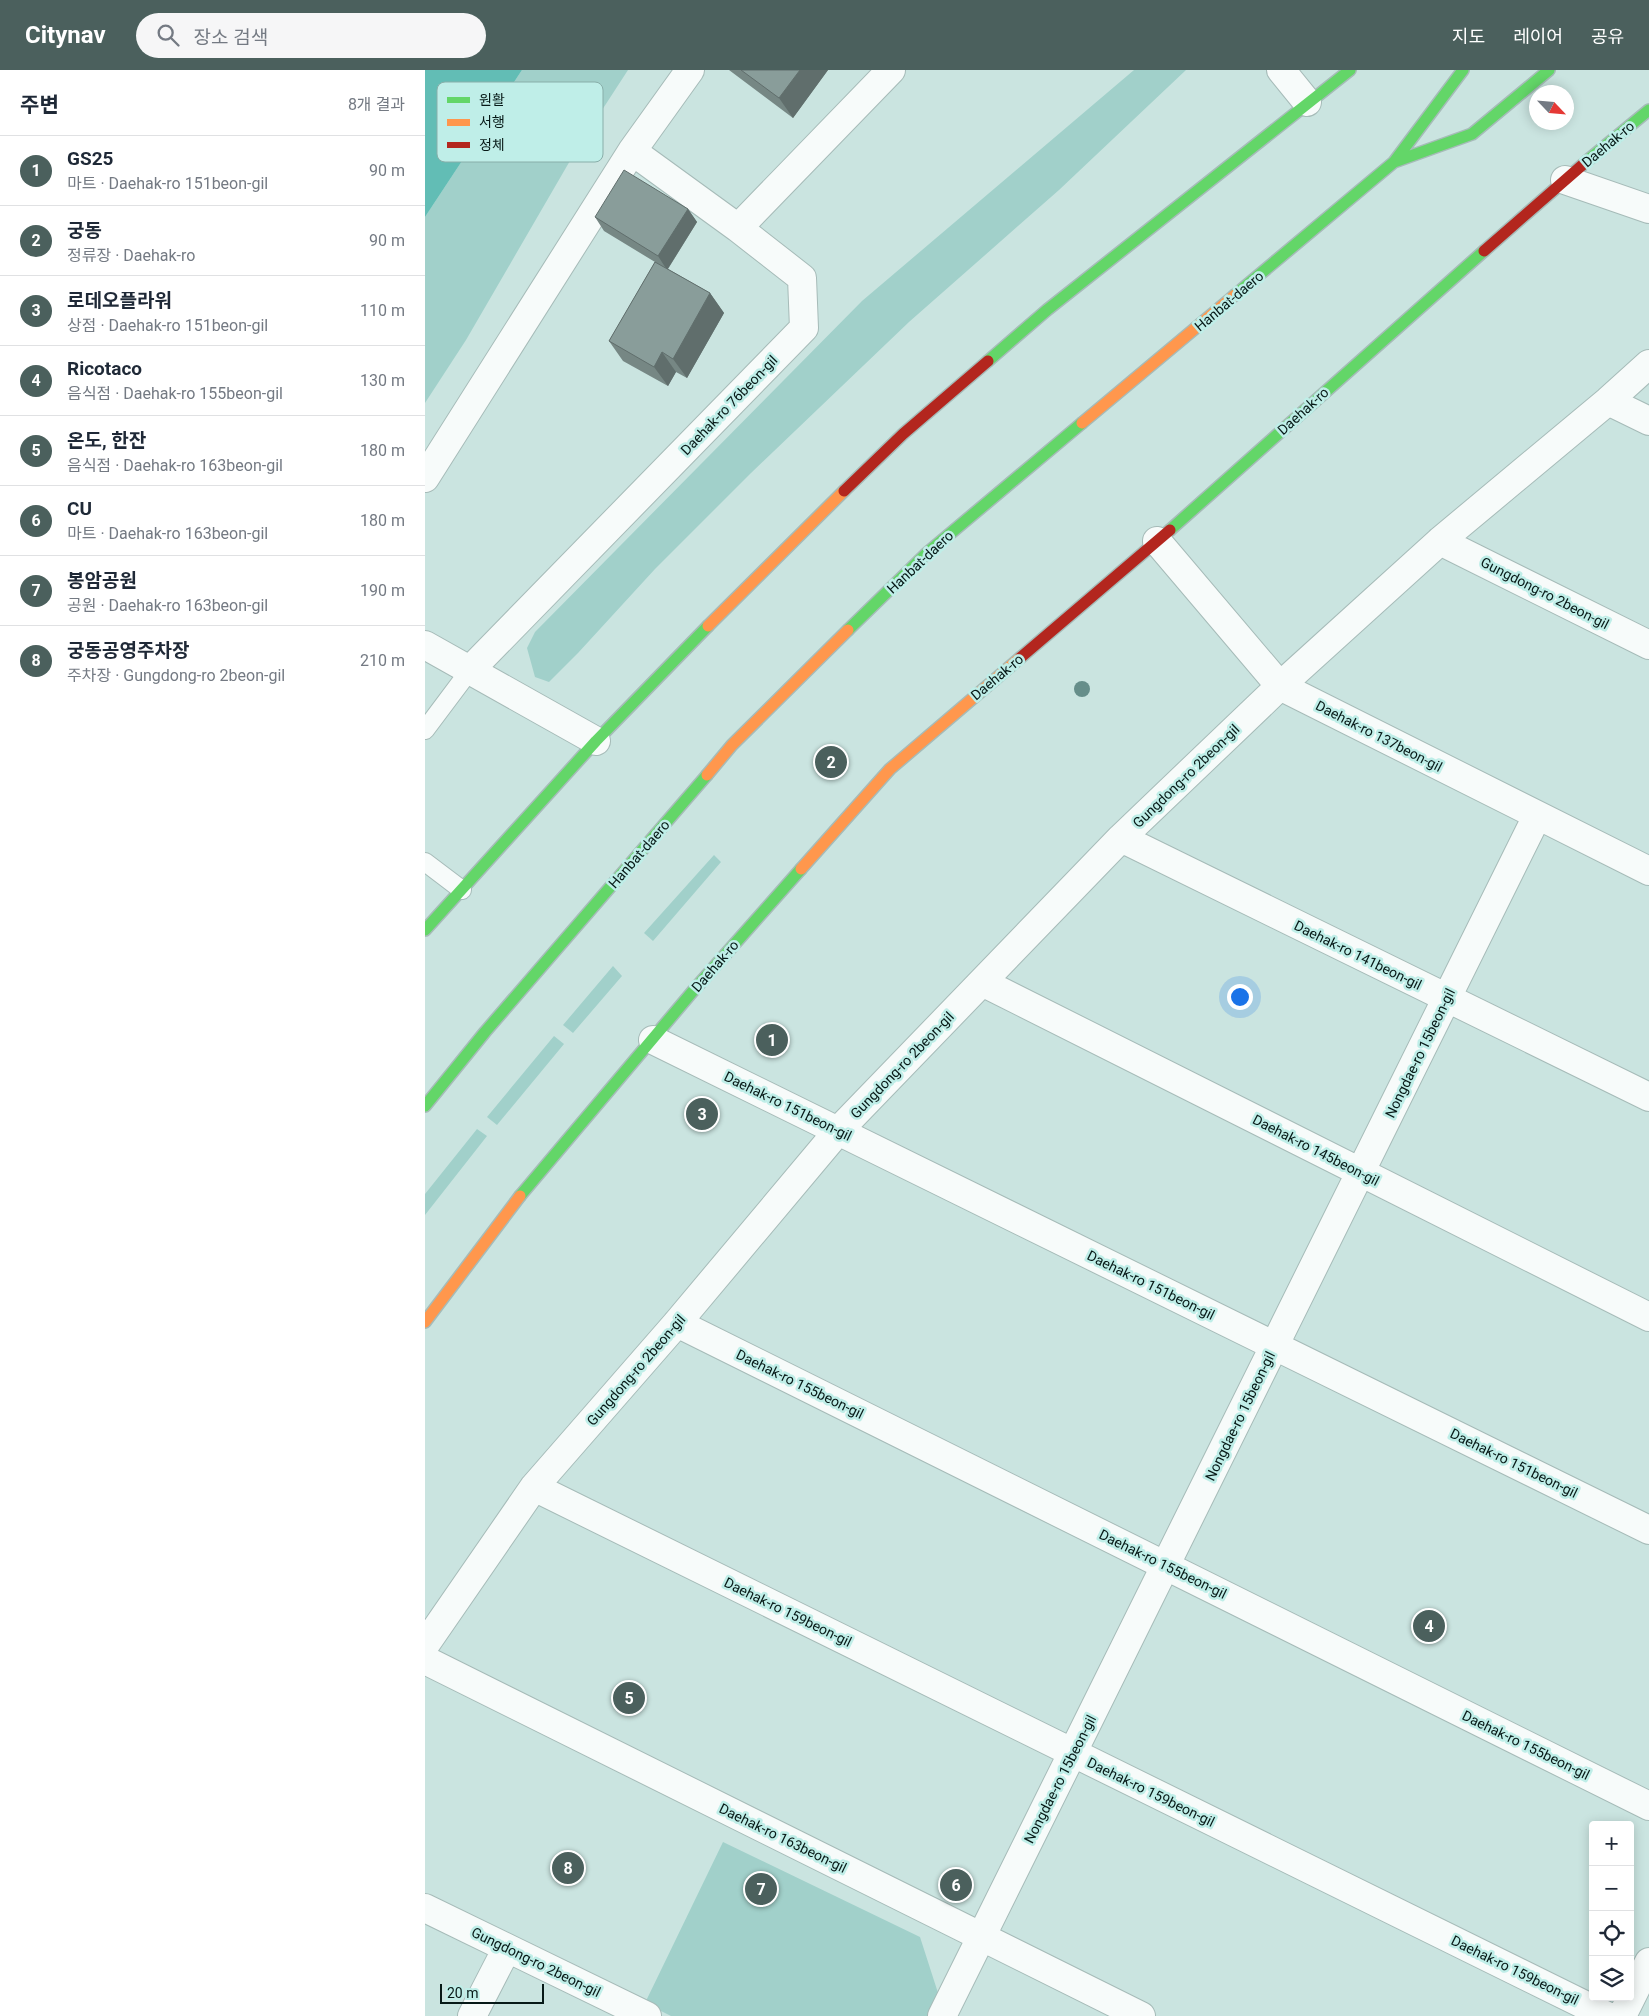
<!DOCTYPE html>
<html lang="ko">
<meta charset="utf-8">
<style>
:root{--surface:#fff;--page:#f6f6f7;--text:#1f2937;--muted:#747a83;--line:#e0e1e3;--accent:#4b605d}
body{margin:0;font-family:Roboto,"Noto Sans KR",sans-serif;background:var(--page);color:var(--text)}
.controls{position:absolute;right:15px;bottom:15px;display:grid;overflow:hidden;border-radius:5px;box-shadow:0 2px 12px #0003}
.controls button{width:45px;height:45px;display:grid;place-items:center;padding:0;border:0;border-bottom:1px solid var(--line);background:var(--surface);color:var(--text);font:25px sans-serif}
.compass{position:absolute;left:1104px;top:15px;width:45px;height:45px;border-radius:50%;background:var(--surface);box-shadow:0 2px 12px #0003;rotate:116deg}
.scale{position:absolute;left:15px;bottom:12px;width:104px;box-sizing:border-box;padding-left:5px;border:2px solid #071917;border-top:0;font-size:14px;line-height:18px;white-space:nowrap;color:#071917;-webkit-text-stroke:4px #bfeee8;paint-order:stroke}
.you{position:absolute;left:814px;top:926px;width:18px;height:18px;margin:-12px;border:4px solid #fff;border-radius:50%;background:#1a73e8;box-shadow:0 0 0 8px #1a73e833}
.badge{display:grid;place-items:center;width:32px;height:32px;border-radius:50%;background:var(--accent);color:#fff;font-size:16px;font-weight:700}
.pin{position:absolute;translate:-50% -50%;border:2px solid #fff;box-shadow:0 1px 5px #0006}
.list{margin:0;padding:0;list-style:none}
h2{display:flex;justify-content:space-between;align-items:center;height:65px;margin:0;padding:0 20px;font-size:21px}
h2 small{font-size:16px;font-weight:400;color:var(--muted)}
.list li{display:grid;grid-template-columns:32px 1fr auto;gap:15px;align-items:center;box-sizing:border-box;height:70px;padding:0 20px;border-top:1px solid var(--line)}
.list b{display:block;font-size:19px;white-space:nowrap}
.list p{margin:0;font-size:16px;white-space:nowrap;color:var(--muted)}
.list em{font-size:16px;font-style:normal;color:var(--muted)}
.icon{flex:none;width:28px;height:28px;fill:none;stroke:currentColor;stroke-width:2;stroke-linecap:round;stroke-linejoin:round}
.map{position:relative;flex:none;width:1224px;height:1946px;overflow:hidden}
header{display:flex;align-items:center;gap:30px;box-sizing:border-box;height:70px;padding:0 25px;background:var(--accent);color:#fff}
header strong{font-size:24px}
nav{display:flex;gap:28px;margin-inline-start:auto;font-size:18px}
.search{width:350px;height:45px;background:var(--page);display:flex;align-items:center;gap:12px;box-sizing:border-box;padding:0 18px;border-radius:28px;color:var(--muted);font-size:19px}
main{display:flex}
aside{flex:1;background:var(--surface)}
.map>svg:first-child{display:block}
.green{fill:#a1d0ca}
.water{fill:#62bdb5}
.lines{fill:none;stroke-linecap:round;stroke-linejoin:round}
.lane-casing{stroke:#a6bbb8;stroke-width:20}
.street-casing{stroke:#a6bbb8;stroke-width:30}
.fast-casing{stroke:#a6bbb8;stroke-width:14}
.slow-casing{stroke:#a6bbb8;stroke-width:14}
.jam-casing{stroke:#a6bbb8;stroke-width:14}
.lane{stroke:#f7fbfa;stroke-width:18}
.street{stroke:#f7fbfa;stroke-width:28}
.fast{stroke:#63d668;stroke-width:11}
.slow{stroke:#ff974d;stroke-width:11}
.jam{stroke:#b3261e;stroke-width:11}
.tree{fill:#668e8a}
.wall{fill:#768784}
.shaded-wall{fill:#606e6c}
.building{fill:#899d9a;stroke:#606e6c}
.labels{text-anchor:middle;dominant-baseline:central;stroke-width:5;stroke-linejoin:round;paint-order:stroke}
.street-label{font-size:14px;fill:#071917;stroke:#bfeee8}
.key{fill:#bfeee8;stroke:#88aea9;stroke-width:1}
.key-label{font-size:14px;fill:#071917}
</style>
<header>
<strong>Citynav</strong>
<div class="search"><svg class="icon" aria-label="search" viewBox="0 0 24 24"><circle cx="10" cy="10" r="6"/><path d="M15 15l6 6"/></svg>장소 검색</div>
<nav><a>지도</a><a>레이어</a><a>공유</a></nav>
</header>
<main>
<aside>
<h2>주변<small>8개 결과</small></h2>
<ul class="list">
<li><span class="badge">1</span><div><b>GS25</b><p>마트 · Daehak-ro 151beon-gil</p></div><em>90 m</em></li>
<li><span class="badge">2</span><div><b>궁동</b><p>정류장 · Daehak-ro</p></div><em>90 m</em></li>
<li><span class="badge">3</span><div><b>로데오플라워</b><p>상점 · Daehak-ro 151beon-gil</p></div><em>110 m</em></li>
<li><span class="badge">4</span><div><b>Ricotaco</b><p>음식점 · Daehak-ro 155beon-gil</p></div><em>130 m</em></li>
<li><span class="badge">5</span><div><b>온도, 한잔</b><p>음식점 · Daehak-ro 163beon-gil</p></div><em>180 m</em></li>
<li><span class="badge">6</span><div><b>CU</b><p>마트 · Daehak-ro 163beon-gil</p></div><em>180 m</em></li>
<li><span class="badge">7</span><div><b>봉암공원</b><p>공원 · Daehak-ro 163beon-gil</p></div><em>190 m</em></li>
<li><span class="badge">8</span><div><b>궁동공영주차장</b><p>주차장 · Gungdong-ro 2beon-gil</p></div><em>210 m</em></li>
</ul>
</aside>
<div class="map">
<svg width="1224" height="1946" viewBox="0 0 1224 1946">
<rect width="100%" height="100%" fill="#cae4e0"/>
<!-- green -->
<path class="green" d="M97,0H203L153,77L41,270L0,333V147Z
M709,0H761L634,120L484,252L326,403L230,499L153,583L124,612L110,607L102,578L110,562L437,231Z
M289,785L296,792L228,871L219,863Z
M188,896L197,906L148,963L138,955Z
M129,966L139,974L72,1055L62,1047Z
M52,1059L62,1066L0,1145V1124Z
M298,1772L495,1867L514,1926L504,1946H246L220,1933Z"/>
<!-- water -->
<path class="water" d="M0,0H97L0,147Z"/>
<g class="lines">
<defs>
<path id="lane" d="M0,660L45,600
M0,792L37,820"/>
<path id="street" d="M856,0L882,32
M1140,110L1224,139
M313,158L466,0
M1183,331L1224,351
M0,408L207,81L265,0
M732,471L855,616L1224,801
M1015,471L1224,575
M0,575L171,671
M45,600L379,258L377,208L313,158L207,81
M696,768L1224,1027
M557,912L1224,1247
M228,970L1224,1460
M252,1253L1224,1736
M109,1417L1182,1946
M0,1575L109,1417L252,1253L413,1061L696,768L855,616L1015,471L1183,331L1224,294
M0,1590L716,1946
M0,1838L222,1946
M47,1946L82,1878
M517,1946L1112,746
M1197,1946L1224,1892"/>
<path id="fast" d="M1162,91L1224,40
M969,92L1047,64L1124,0
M810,225L969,92L1038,0
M563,291L622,240L925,0
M745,460L1059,181
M423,560L502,483L657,353
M0,860L171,671L283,556
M0,1036L60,962L282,705
M95,1126L268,921L376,799"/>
<path id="slow" d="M657,353L810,225
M283,556L419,421
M282,705L307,675L423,560
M376,799L465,699L595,588
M0,1252L95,1126"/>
<path id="jam" d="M1059,181L1162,91
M419,421L478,364L563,291
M595,588L745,460"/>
</defs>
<!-- lane casing -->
<use href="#lane" class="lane-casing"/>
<!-- street casing -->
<use href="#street" class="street-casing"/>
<!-- fast casing -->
<use href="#fast" class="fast-casing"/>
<!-- slow casing -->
<use href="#slow" class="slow-casing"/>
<!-- jam casing -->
<use href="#jam" class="jam-casing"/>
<!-- lane -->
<use href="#lane" class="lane"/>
<!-- street -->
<use href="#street" class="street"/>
<!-- fast -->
<use href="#fast" class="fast"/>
<!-- slow -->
<use href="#slow" class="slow"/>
<!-- jam -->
<use href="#jam" class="jam"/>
</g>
<!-- trees -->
<circle class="tree" cx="657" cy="619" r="8"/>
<!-- wall -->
<path class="wall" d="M304,0H403L368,48Z
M263,139L272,152L243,199L285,223L299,243L262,308L251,302L243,316L198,291L184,271L230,192L179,161L170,147Z"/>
<!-- shaded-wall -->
<path class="shaded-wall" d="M375,0H403L368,48L354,28Z
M263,139L272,152L242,200L233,186Z
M285,223L299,243L262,308L248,289Z
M237,282L251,302L243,316L229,297Z"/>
<!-- building -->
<path class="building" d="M316,0H375L354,28Z
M199,100L263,139L233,186L170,147Z
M230,192L285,223L248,289L237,282L229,297L184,271Z"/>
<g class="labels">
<!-- street labels -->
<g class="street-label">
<text transform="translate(1183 74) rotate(-40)">Daehak-ro</text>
<text transform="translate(804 231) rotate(-40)">Hanbat-daero</text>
<text transform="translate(304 335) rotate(-46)">Daehak-ro 76beon-gil</text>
<text transform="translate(878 341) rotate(-42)">Daehak-ro</text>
<text transform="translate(495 492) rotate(-43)">Hanbat-daero</text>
<text transform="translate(1120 523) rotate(27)">Gungdong-ro 2beon-gil</text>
<text transform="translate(572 607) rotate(-40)">Daehak-ro</text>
<text transform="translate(954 666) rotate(27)">Daehak-ro 137beon-gil</text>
<text transform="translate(761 706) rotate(-44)">Gungdong-ro 2beon-gil</text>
<text transform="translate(214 784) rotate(-49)">Hanbat-daero</text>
<text transform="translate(933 885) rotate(26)">Daehak-ro 141beon-gil</text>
<text transform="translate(290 896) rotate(-49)">Daehak-ro</text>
<text transform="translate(995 983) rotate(-64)">Nongdae-ro 15beon-gil</text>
<text transform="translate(477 995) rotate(-46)">Gungdong-ro 2beon-gil</text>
<text transform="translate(363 1036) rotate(26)">Daehak-ro 151beon-gil</text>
<text transform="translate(891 1080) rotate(27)">Daehak-ro 145beon-gil</text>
<text transform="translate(726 1215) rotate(26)">Daehak-ro 151beon-gil</text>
<text transform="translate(211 1300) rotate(-49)">Gungdong-ro 2beon-gil</text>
<text transform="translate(375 1314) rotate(26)">Daehak-ro 155beon-gil</text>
<text transform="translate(815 1346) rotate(-64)">Nongdae-ro 15beon-gil</text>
<text transform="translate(1089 1393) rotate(26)">Daehak-ro 151beon-gil</text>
<text transform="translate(738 1494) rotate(26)">Daehak-ro 155beon-gil</text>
<text transform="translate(363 1542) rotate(26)">Daehak-ro 159beon-gil</text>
<text transform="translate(1101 1675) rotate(26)">Daehak-ro 155beon-gil</text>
<text transform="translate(635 1709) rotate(-63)">Nongdae-ro 15beon-gil</text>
<text transform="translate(726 1722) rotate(26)">Daehak-ro 159beon-gil</text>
<text transform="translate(358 1768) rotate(26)">Daehak-ro 163beon-gil</text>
<text transform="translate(111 1892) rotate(26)">Gungdong-ro 2beon-gil</text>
<text transform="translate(1090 1900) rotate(26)">Daehak-ro 159beon-gil</text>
</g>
</g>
<!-- legend -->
<rect x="12" y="12" width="166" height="80" rx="8" class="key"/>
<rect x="22" y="27" width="23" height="6" fill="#63d668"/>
<rect x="22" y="49" width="23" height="7" fill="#ff974d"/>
<rect x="22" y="72" width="23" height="6" fill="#b3261e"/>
<g class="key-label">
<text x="54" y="35">원활</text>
<text x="54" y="57">서행</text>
<text x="54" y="80">정체</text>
</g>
</svg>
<div class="controls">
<button>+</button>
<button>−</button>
<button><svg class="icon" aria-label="locate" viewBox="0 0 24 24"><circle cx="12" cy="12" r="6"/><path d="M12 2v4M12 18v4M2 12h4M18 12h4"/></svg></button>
<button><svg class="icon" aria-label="layers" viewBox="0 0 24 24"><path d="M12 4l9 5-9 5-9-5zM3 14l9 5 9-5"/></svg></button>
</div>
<svg class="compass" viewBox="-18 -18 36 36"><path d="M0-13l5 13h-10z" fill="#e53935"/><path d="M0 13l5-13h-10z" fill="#747a83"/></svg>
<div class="scale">20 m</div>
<div class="you"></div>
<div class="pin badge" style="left:347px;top:970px">1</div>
<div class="pin badge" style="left:406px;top:692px">2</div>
<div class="pin badge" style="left:277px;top:1044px">3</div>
<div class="pin badge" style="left:1004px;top:1556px">4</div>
<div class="pin badge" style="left:204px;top:1628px">5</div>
<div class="pin badge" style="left:531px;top:1815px">6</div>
<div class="pin badge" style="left:336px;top:1819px">7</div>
<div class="pin badge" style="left:143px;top:1798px">8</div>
</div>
</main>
